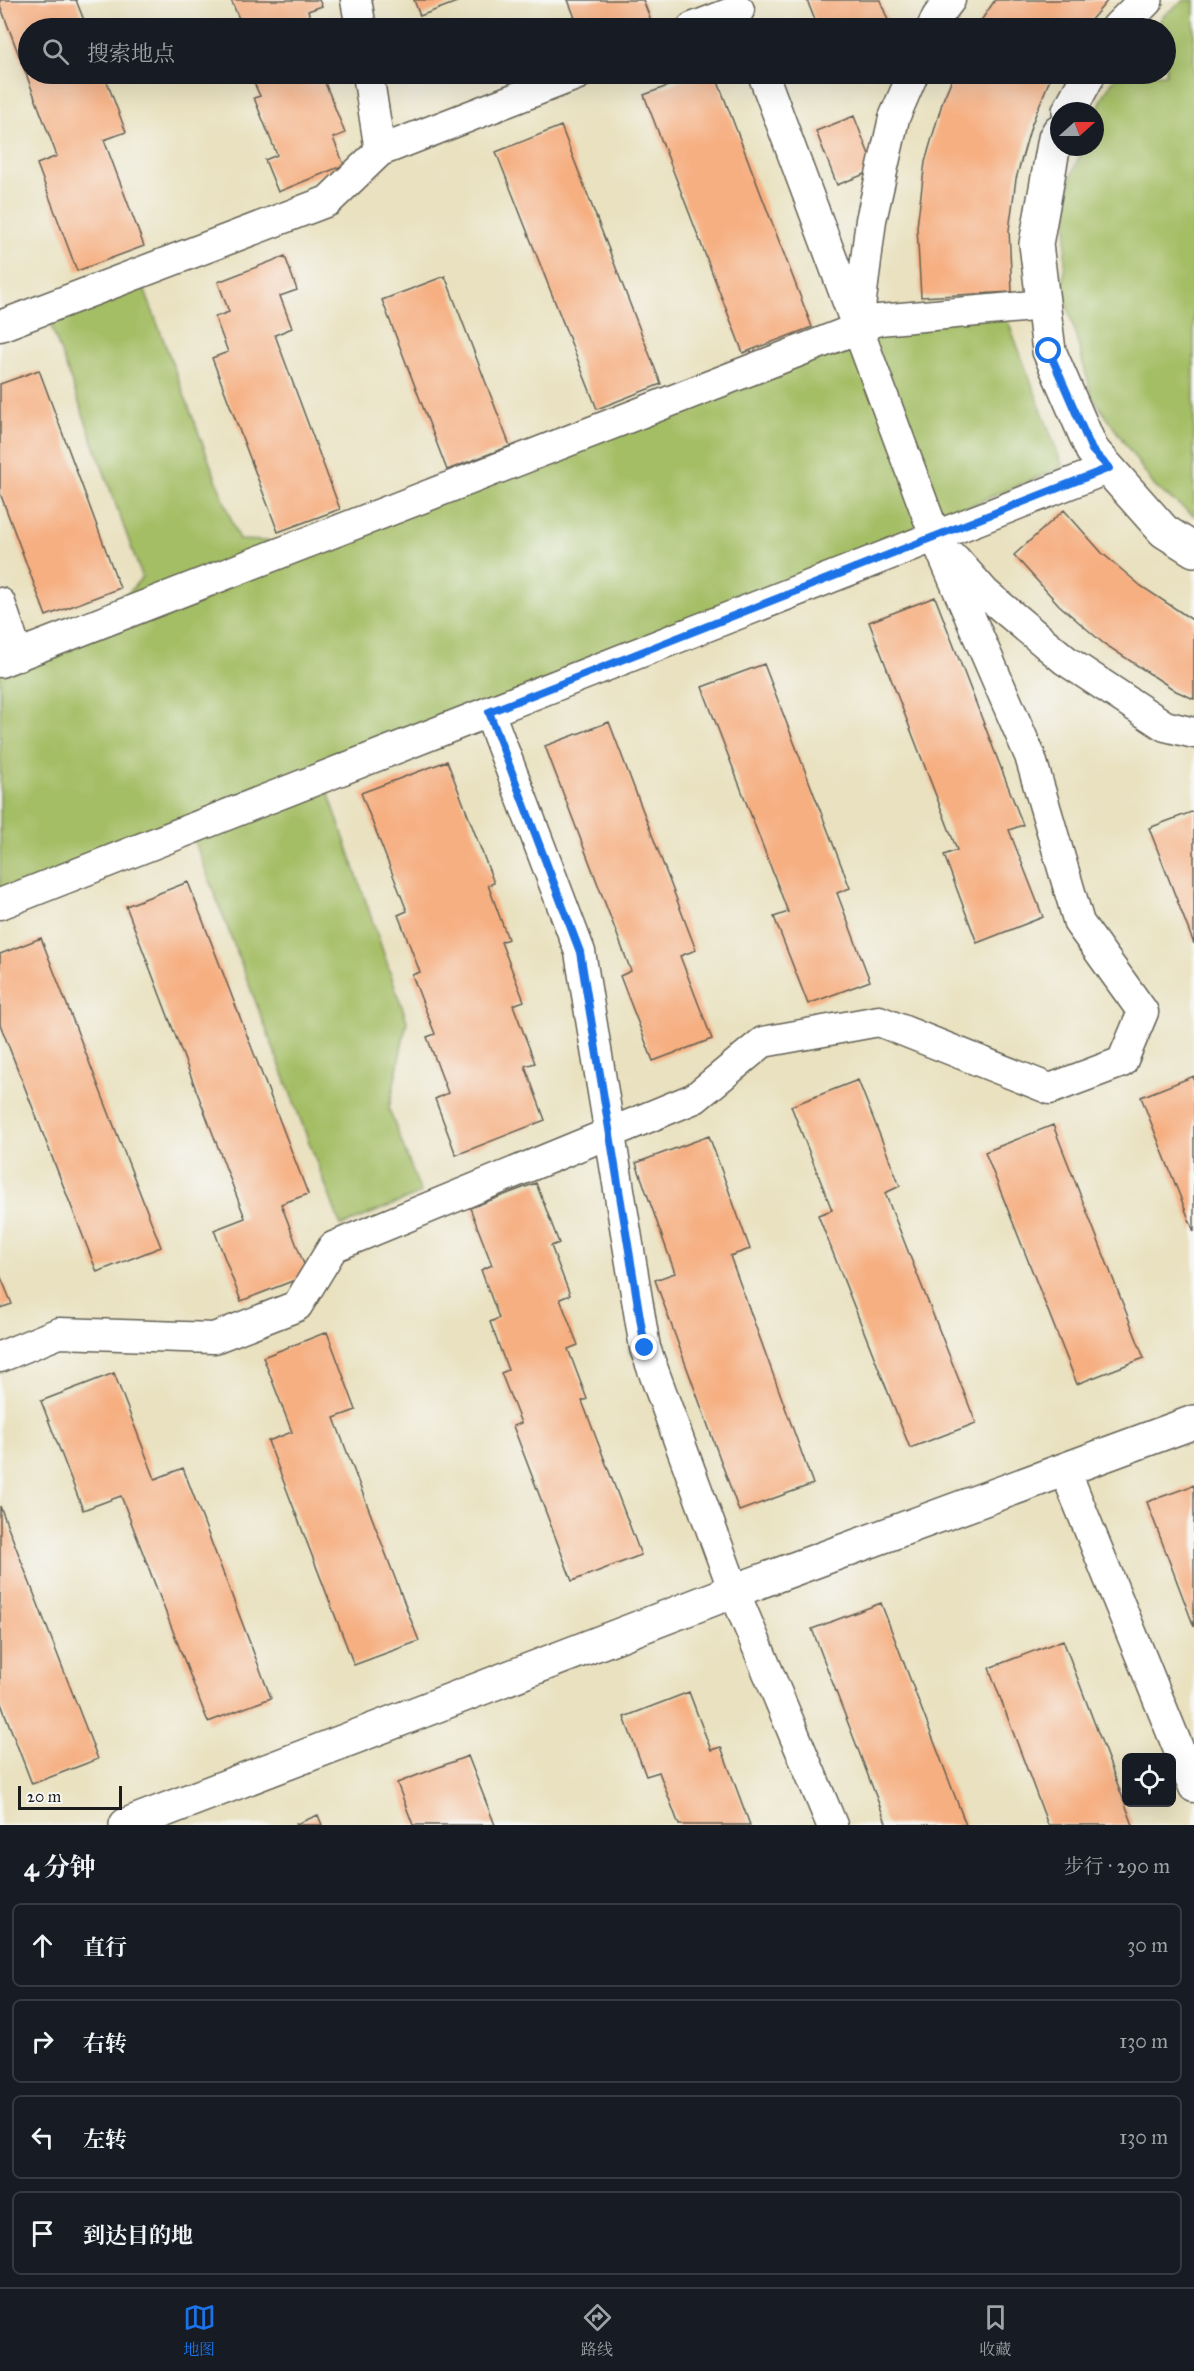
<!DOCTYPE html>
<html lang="zh">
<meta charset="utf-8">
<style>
:root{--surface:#171b24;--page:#20242c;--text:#f1f3f6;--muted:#9ea1a6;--line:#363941;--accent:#1a73e8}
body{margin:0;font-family:"IM FELL Great Primer","Noto Serif SC",serif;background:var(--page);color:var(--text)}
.controls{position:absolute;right:18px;bottom:18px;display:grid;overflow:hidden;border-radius:9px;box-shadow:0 6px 24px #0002}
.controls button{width:54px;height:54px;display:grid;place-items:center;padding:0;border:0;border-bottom:2px solid var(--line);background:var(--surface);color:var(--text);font:30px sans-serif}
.compass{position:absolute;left:1050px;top:102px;width:54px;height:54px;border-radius:50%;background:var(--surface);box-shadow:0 6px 24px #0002;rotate:69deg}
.scale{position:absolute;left:18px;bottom:15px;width:104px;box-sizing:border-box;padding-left:6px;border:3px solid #1c1c1c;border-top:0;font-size:16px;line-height:21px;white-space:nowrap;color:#1c1c1c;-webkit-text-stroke:4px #f6f6f2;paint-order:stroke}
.stop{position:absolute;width:18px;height:18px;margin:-14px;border:4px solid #1a73e8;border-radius:50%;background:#fff}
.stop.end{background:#1a73e8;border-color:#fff;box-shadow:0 2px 6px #0008}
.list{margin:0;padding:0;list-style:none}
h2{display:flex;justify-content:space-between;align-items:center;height:78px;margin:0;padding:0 24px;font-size:26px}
h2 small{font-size:20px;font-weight:400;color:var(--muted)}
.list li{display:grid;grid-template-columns:39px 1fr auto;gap:18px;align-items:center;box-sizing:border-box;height:84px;margin:0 12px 12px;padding:0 12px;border:2px solid var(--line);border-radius:9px}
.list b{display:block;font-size:22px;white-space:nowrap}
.list em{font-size:20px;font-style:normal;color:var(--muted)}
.icon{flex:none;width:33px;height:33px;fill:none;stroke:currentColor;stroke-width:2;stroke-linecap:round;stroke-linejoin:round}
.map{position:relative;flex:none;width:1194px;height:1825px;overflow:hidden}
.search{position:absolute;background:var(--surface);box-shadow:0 6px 24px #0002;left:18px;right:18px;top:18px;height:66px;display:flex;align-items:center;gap:15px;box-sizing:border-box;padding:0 21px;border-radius:33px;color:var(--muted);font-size:22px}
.sheet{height:462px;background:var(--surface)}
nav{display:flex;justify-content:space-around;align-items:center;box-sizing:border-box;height:84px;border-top:2px solid var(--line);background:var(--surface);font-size:16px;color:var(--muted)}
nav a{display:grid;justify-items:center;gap:3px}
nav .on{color:var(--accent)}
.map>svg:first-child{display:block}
.green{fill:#a4be65;stroke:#606d40;stroke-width:1.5}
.building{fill:#f6af81}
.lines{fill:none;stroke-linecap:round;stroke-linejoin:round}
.minor-casing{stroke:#646155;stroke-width:33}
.tertiary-casing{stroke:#646155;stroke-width:36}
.minor{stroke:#fff;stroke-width:30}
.tertiary{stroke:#fff;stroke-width:33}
.route{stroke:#1a73e8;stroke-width:8}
</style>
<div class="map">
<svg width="1194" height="1825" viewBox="0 0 1194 1825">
<rect width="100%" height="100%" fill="#f6f6f2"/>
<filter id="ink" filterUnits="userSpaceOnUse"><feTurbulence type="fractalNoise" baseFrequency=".0167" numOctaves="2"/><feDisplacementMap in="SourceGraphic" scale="12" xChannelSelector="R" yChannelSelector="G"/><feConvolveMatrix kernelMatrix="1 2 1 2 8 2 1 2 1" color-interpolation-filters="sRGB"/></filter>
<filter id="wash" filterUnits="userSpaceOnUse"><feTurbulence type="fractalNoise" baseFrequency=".008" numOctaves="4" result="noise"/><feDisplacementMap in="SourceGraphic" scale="24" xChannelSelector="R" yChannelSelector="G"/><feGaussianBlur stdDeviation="1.35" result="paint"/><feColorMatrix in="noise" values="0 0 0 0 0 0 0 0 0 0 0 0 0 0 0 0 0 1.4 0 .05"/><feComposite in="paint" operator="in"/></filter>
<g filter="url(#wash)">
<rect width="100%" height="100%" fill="#e9e1bf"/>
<!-- green -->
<path class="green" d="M1185,0H1194V516L1155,487L1092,396L1063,289L1070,179L1083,147H1095C1095,113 1097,101 1118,74H1166V28H1154L1164,15Z
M142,283L239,540L328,543L912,315L1000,300L1063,467L481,709L324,780L407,1021L389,1109L421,1193L341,1226L191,832L0,908V659L108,617L142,577L49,320Z"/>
<g id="blocks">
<!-- building -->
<path class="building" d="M0,0H76L87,28H28V74H104L126,132L104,140L144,246L77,271L37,164L57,156L0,5Z
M231,0H319L322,6L308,11L315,28H243Z
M414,0H462L420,16Z
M568,0H643L652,23L637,28H579Z
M807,0H880L891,28H818Z
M995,0H1108L1084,28H976Z
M250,74H326L322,75L345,133L333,138L344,165L278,192L265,160L277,155L254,98L260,96Z
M699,74H715L812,327L743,353L644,95Z
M954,74H1052L1031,126L1016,179L1009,230L1012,292L921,297L917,227L925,162L943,100Z
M854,116L875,170L837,185L816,131Z
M561,126L661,384L597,409L496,152Z
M285,256L297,290L280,296L292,328L275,335L340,509L278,532L212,358L228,352L215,317L229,312L218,282Z
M445,276L510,446L447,470L382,300Z
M39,370L120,588L46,616L0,493V384Z
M1064,510L1102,553L1141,586L1194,621V699L1176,691L1103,643L1059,605L1014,555Z
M935,597L1023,825L1009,830L1043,917L977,943L944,855L957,850L869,622Z
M764,664L850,888L837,893L870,981L808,1004L774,917L788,912L702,687Z
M609,722L696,950L680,956L712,1039L653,1061L620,976L631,971L545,746Z
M447,761L494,883L488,885L508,939L501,942L524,1001L513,1005L535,1063L525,1066L545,1120L456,1155L435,1099L448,1093L427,1037L435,1034L412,975L420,972L398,915L407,911L361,793Z
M1194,811V944L1149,828Z
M188,882L308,1194L281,1204L308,1275L241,1301L214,1230L245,1218L126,906Z
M41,938L161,1247L97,1272L0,1024V954Z
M1194,1076V1232L1141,1097Z
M858,1080L900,1186L885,1193L976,1423L910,1448L818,1215L832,1210L791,1106Z
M1053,1125L1144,1358L1077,1384L985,1152Z
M709,1136L750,1249L730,1256L813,1484L739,1511L655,1280L675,1273L636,1163Z
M536,1183L559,1243L551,1246L570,1295L560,1299L578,1345L568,1349L587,1399L582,1401L641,1555L572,1581L513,1426L521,1423L501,1373L508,1370L490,1322L499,1318L481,1270L492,1265L470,1208Z
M0,1275L12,1304L0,1308Z
M327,1332L356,1410L334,1418L419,1641L354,1665L268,1441L292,1432L263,1357Z
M114,1373L155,1479L183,1468L271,1698L208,1722L121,1496L83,1510L41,1401Z
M1194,1485V1627L1147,1502Z
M0,1506L98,1759L32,1784L0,1701Z
M881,1603L966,1825H887L812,1629Z
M1063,1640L1133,1825H1048L989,1668Z
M689,1692L711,1750L721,1747L750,1825H679L659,1772L646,1776L624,1717Z
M468,1756L495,1825H413L397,1783Z
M318,1815L322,1825H294Z"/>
</g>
</g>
<g filter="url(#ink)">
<use href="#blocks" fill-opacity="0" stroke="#646155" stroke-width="1.5"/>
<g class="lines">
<defs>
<path id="minor" d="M356,0L361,28
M692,28L739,10
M932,28L937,17L950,0
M368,74L380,151
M858,324L871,220L894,118L913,74
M0,326L328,201L380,151L578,74
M955,559L985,593L1065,660L1165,726L1194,733
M0,603L18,656
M0,662L879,320L1044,305
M489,712L580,952L645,1348L734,1591L832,1825
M0,904L1109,468
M0,1357L59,1333L214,1338L297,1306L333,1247L695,1098L763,1042L879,1021L1050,1089L1122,1062L1143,1012L1079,923L1030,756L935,536L763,74
M1065,1470L1194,1787"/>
<path id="tertiary" d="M1118,28L1146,0
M1069,111L1089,74
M1059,131L1055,138L1036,244L1049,351L1092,450L1164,531L1194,550
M126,1825L734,1591L1194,1422"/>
</defs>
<!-- minor casing -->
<use href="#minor" class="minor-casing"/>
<!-- tertiary casing -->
<use href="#tertiary" class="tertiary-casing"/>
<!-- minor -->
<use href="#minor" class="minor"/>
<!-- tertiary -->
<use href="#tertiary" class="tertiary"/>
</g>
</g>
<g class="lines" filter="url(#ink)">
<!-- route -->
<path class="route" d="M645,1348L580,952L489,712L1109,468L1092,450L1049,351"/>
</g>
</svg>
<div class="controls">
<button><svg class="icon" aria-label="locate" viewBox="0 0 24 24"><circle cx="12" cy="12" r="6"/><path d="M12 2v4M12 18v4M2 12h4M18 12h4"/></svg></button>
</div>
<svg class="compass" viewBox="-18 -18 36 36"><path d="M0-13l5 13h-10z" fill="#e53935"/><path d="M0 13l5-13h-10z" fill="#9ea1a6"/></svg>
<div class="scale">20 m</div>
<div class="stop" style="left:1049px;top:351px"></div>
<div class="stop end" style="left:645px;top:1348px"></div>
<div class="search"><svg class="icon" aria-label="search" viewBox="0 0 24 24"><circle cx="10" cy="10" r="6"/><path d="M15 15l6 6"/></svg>搜索地点</div>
</div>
<section class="sheet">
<h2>4 分钟<small>步行 · 290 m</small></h2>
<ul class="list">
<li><svg class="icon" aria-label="ahead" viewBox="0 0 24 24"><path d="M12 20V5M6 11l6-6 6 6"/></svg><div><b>直行</b></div><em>30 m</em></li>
<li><svg class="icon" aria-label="right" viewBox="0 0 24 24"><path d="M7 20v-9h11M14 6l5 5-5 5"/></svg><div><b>右转</b></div><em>130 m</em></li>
<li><svg class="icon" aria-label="left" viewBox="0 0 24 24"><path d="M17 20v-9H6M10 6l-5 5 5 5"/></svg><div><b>左转</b></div><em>130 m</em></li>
<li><svg class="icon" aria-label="arrive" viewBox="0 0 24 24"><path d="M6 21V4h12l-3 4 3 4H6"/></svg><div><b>到达目的地</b></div></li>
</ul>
</section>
<nav>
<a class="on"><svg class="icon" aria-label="map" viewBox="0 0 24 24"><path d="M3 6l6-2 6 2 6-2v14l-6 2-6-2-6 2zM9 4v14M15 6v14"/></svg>地图</a>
<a><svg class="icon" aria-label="directions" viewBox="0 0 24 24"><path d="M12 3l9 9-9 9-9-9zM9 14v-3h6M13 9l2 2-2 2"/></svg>路线</a>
<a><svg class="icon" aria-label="saved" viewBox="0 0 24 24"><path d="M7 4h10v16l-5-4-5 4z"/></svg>收藏</a>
</nav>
